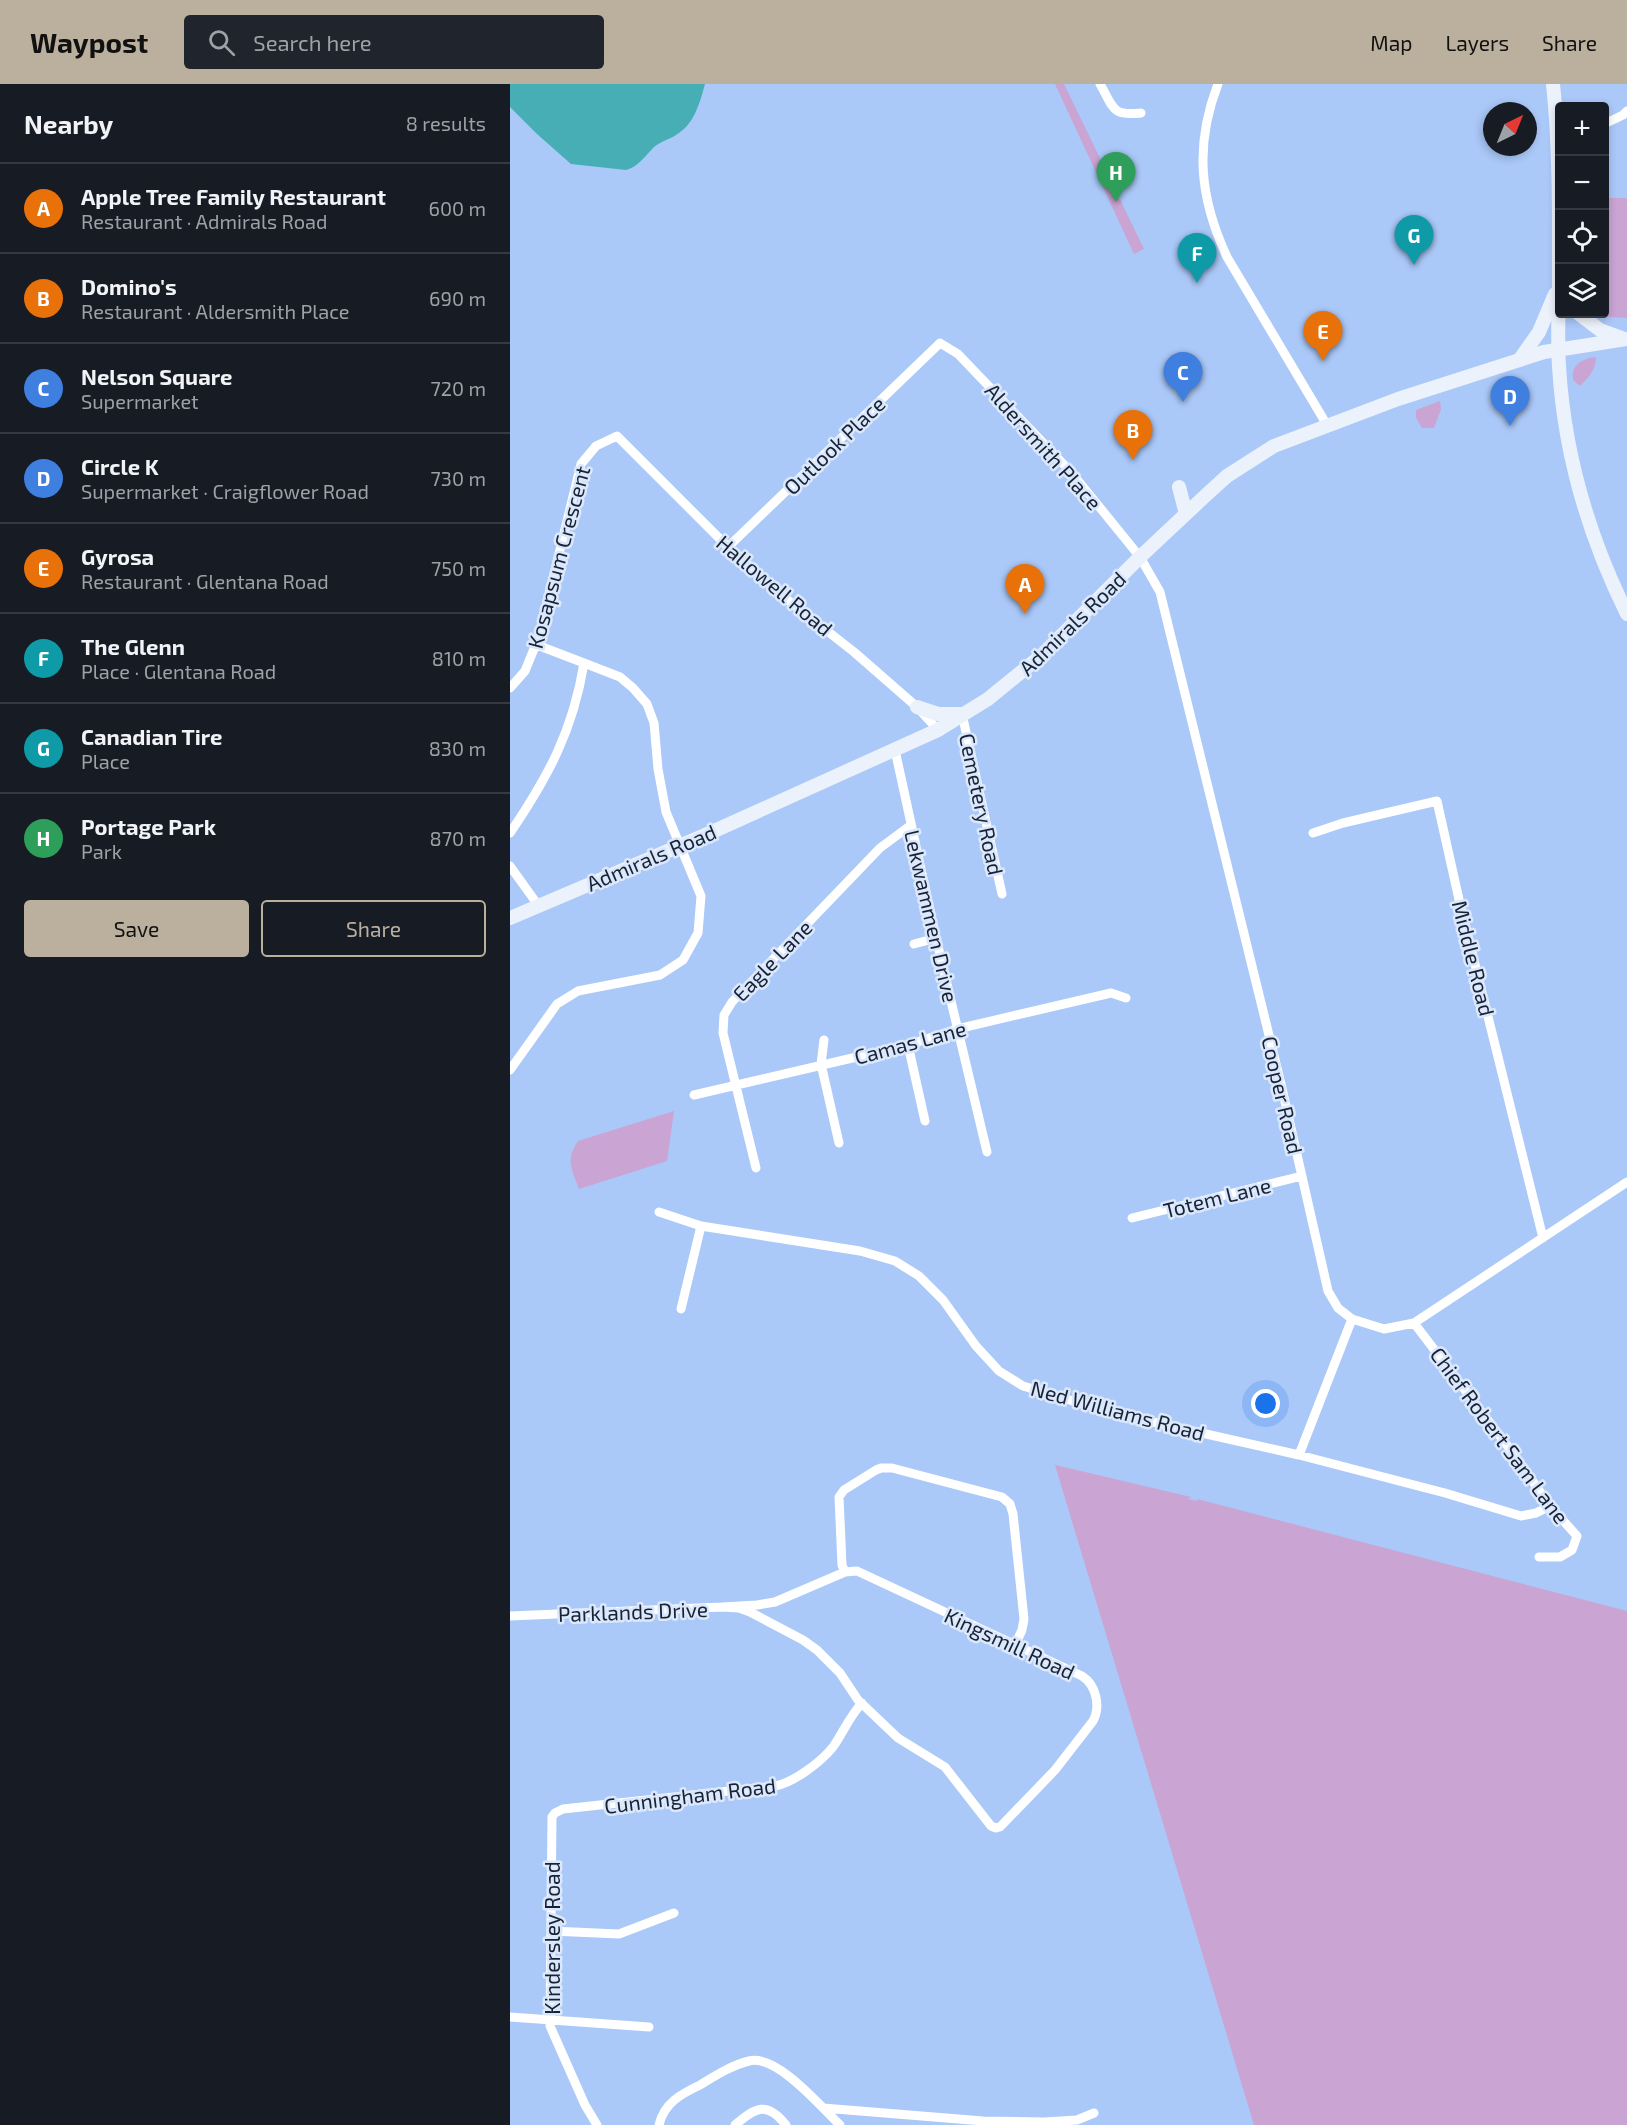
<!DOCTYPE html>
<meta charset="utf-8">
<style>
:root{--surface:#171b24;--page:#20242c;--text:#f1f3f6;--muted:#9ea1a6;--line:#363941;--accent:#bbb09d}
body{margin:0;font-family:"Exo 2",sans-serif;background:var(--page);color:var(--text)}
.controls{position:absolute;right:18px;top:18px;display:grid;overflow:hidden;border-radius:6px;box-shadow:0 3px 9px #0003}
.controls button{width:54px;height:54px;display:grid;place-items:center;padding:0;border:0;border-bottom:2px solid var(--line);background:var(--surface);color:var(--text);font:30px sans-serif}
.compass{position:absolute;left:973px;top:18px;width:54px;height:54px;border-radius:50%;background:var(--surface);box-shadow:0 3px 9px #0003;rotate:43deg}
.you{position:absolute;left:756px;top:1320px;width:21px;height:21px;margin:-15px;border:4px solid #fff;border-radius:50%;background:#1a73e8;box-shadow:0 0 0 9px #1a73e833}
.badge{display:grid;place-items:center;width:39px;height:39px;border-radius:50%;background:var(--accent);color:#fff;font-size:20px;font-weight:700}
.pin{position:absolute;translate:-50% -50px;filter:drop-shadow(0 2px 3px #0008)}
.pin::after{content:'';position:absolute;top:32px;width:21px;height:18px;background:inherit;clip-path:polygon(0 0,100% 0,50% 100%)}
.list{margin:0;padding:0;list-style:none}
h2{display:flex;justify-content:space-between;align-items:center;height:78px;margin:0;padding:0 24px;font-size:26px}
h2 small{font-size:20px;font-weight:400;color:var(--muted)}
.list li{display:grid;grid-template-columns:39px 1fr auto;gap:18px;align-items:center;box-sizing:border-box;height:90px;padding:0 24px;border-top:2px solid var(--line)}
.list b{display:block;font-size:22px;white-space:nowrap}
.list p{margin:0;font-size:20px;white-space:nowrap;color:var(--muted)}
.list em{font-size:20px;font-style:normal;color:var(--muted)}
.actions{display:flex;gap:12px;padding:18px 24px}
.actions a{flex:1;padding:14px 0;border:2px solid var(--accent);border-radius:6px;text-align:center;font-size:21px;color:var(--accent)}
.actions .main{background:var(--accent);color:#111}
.icon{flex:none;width:33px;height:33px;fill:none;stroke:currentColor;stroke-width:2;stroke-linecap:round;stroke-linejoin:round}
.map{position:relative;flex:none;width:1117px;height:2041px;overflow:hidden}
header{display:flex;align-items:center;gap:36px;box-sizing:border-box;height:84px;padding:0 30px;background:var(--accent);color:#111}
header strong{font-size:28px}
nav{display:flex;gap:33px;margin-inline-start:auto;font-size:21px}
.search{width:420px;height:54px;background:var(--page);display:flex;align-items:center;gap:15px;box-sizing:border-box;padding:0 21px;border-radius:6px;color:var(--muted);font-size:22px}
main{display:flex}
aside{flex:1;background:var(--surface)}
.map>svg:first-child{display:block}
.green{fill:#caa4d3}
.water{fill:#46aeb4}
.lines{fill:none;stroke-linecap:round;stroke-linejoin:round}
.street{stroke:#fff;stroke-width:9}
.secondary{stroke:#ecf2fb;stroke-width:14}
.labels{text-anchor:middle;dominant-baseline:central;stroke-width:5;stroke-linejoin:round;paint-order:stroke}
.street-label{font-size:21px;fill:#172234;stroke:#dbe8fc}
</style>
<header>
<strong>Waypost</strong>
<div class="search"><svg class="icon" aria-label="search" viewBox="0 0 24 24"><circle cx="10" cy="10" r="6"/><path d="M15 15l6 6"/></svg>Search here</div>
<nav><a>Map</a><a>Layers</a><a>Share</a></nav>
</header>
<main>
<aside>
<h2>Nearby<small>8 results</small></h2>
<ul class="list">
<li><span class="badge" style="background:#e8710a">A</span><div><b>Apple Tree Family Restaurant</b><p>Restaurant · Admirals Road</p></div><em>600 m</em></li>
<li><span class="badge" style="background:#e8710a">B</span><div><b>Domino's</b><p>Restaurant · Aldersmith Place</p></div><em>690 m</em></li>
<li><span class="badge" style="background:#3f7fe0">C</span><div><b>Nelson Square</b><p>Supermarket</p></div><em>720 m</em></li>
<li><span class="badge" style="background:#3f7fe0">D</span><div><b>Circle K</b><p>Supermarket · Craigflower Road</p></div><em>730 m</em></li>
<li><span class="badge" style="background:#e8710a">E</span><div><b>Gyrosa</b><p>Restaurant · Glentana Road</p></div><em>750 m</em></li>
<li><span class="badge" style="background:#0f9aa8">F</span><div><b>The Glenn</b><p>Place · Glentana Road</p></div><em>810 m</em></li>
<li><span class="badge" style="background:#0f9aa8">G</span><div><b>Canadian Tire</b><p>Place</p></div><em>830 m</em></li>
<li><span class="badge" style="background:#2e9e5b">H</span><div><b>Portage Park</b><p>Park</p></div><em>870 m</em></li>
</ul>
<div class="actions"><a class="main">Save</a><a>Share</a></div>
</aside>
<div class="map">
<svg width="1117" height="2041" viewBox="0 0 1117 2041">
<rect width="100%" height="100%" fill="#aac8f8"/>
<!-- green -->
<path class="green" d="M545,0H554L634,165L624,170Z
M1095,114H1117V234L1087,232L1081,230H1094Z
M1086,273C1086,286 1078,294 1070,302L1063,296C1061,280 1072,275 1086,273Z
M930,317L931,325L924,344H912L906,334V326Z
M164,1027L157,1077L69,1105C62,1085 55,1077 68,1057Z
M545,1381L681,1413L678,1415L688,1417L687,1415L1117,1527V2041H744Z"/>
<!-- water -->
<path class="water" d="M0,0H195C190,18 185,38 169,49C161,55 151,57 144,63C135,72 128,83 116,86L61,80L27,50L0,23Z"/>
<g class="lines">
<!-- street -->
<path class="street" d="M590,0C604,24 601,32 631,29
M708,0C684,62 690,115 717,173L817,341
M1094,40L1113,31L1117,27
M218,463L430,259L448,270L561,388L630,473L650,508L771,1000L818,1207L828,1224L842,1235L874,1245L904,1239L1117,1098
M0,604L15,587L28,555L71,380L86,362L107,352L218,463L279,517L344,568L407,623L428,646
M452,630L492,810
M385,666L426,854L477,1068
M0,749C38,693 63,647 74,579L27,561
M803,749L833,739L927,717L950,820L1033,1154
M0,782L28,821
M404,860L426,854
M314,956L311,980L329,1059
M398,961L415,1037
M0,986L47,920L68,907L150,891L173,876L188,849L191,812L156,728L148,685L144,639L137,620L123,604L110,593L74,579
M184,1011L398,961L447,945L601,909L616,914
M246,1084L213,949L214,931L222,918L370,764L401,741
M149,1128L191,1142L350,1167L385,1177L409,1192L433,1216L466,1262L489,1287L513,1302L603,1329L789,1371L935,1409L1011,1432L1026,1429L1040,1422
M622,1134L792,1092
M171,1225L191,1142
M904,1239L1006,1373L1040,1422L1067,1452L1062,1466L1050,1473H1029
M789,1371L842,1235
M335,1488L332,1481L329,1413L334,1406L366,1386L371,1384H382L492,1413L500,1420L503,1430L514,1535L512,1546L505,1561
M0,1532L212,1523L229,1524L240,1528L293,1556L307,1566L330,1589L348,1616L388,1654L435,1683L481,1742L486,1744L490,1743L545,1686L583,1637C591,1622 586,1601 572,1592L347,1487L335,1488L265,1518L247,1521L212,1523
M41,1847L109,1850L164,1829
M0,1933L139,1943
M313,2024L473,2037L534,2038L567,2036L584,2029
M87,2041L75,2021L40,1942L42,1733L45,1729L53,1725L265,1702C283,1699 311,1678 323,1663C333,1649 339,1633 352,1619
M149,2041C154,2019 171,2010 190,2001C205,1992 222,1981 239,1977C267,1970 311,2023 330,2041
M225,2041C246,2023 257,2017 276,2041"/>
<!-- secondary -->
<path class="secondary" d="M1043,0C1050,66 1049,133 1049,200C1049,227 1047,254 1049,282C1054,368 1079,453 1117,530
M1069,230L1090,246L1112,254
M1010,275L1029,248L1045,210
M669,403L676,430
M407,623L428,630H452
M0,834L193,752L428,646L478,615L532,571L630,473L695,412L717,392L764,362L888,315L1034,268L1117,255"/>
</g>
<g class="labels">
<!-- street labels -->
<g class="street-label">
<text transform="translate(324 361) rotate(-44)">Outlook Place</text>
<text transform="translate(534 362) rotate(48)">Aldersmith Place</text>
<text transform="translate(48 473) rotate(-75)">Kosapsum Crescent</text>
<text transform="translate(265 501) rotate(40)">Hallowell Road</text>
<text transform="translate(562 539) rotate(-44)">Admirals Road</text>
<text transform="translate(472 720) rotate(78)">Cemetery Road</text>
<text transform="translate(141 773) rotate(-23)">Admirals Road</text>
<text transform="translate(422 832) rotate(77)">Lekwammen Drive</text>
<text transform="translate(964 874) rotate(76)">Middle Road</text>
<text transform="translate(262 876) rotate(-46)">Eagle Lane</text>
<text transform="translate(400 958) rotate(-15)">Camas Lane</text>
<text transform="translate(773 1011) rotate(77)">Cooper Road</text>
<text transform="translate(707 1113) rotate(-14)">Totem Lane</text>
<text transform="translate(608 1326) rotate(15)">Ned Williams Road</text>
<text transform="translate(990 1351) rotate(53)">Chief Robert Sam Lane</text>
<text transform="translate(123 1527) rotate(-2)">Parklands Drive</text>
<text transform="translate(500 1559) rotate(25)">Kingsmill Road</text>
<text transform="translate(180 1711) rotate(-7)">Cunningham Road</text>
<text transform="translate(41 1854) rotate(-90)">Kindersley Road</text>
</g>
</g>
</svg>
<div class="controls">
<button>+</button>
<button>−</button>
<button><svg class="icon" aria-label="locate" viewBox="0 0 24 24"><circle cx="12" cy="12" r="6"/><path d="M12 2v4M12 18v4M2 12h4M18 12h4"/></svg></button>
<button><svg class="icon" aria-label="layers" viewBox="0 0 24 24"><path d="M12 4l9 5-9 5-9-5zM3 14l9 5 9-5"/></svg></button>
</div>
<svg class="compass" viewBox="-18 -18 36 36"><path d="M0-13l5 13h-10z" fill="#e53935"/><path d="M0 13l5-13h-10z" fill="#9ea1a6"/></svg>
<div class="you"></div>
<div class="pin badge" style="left:515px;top:530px;background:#e8710a">A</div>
<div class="pin badge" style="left:623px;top:376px;background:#e8710a">B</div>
<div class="pin badge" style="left:673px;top:318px;background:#3f7fe0">C</div>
<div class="pin badge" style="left:1000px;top:342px;background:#3f7fe0">D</div>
<div class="pin badge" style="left:813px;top:277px;background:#e8710a">E</div>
<div class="pin badge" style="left:687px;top:199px;background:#0f9aa8">F</div>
<div class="pin badge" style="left:904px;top:181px;background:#0f9aa8">G</div>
<div class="pin badge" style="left:606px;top:118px;background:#2e9e5b">H</div>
</div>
</main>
